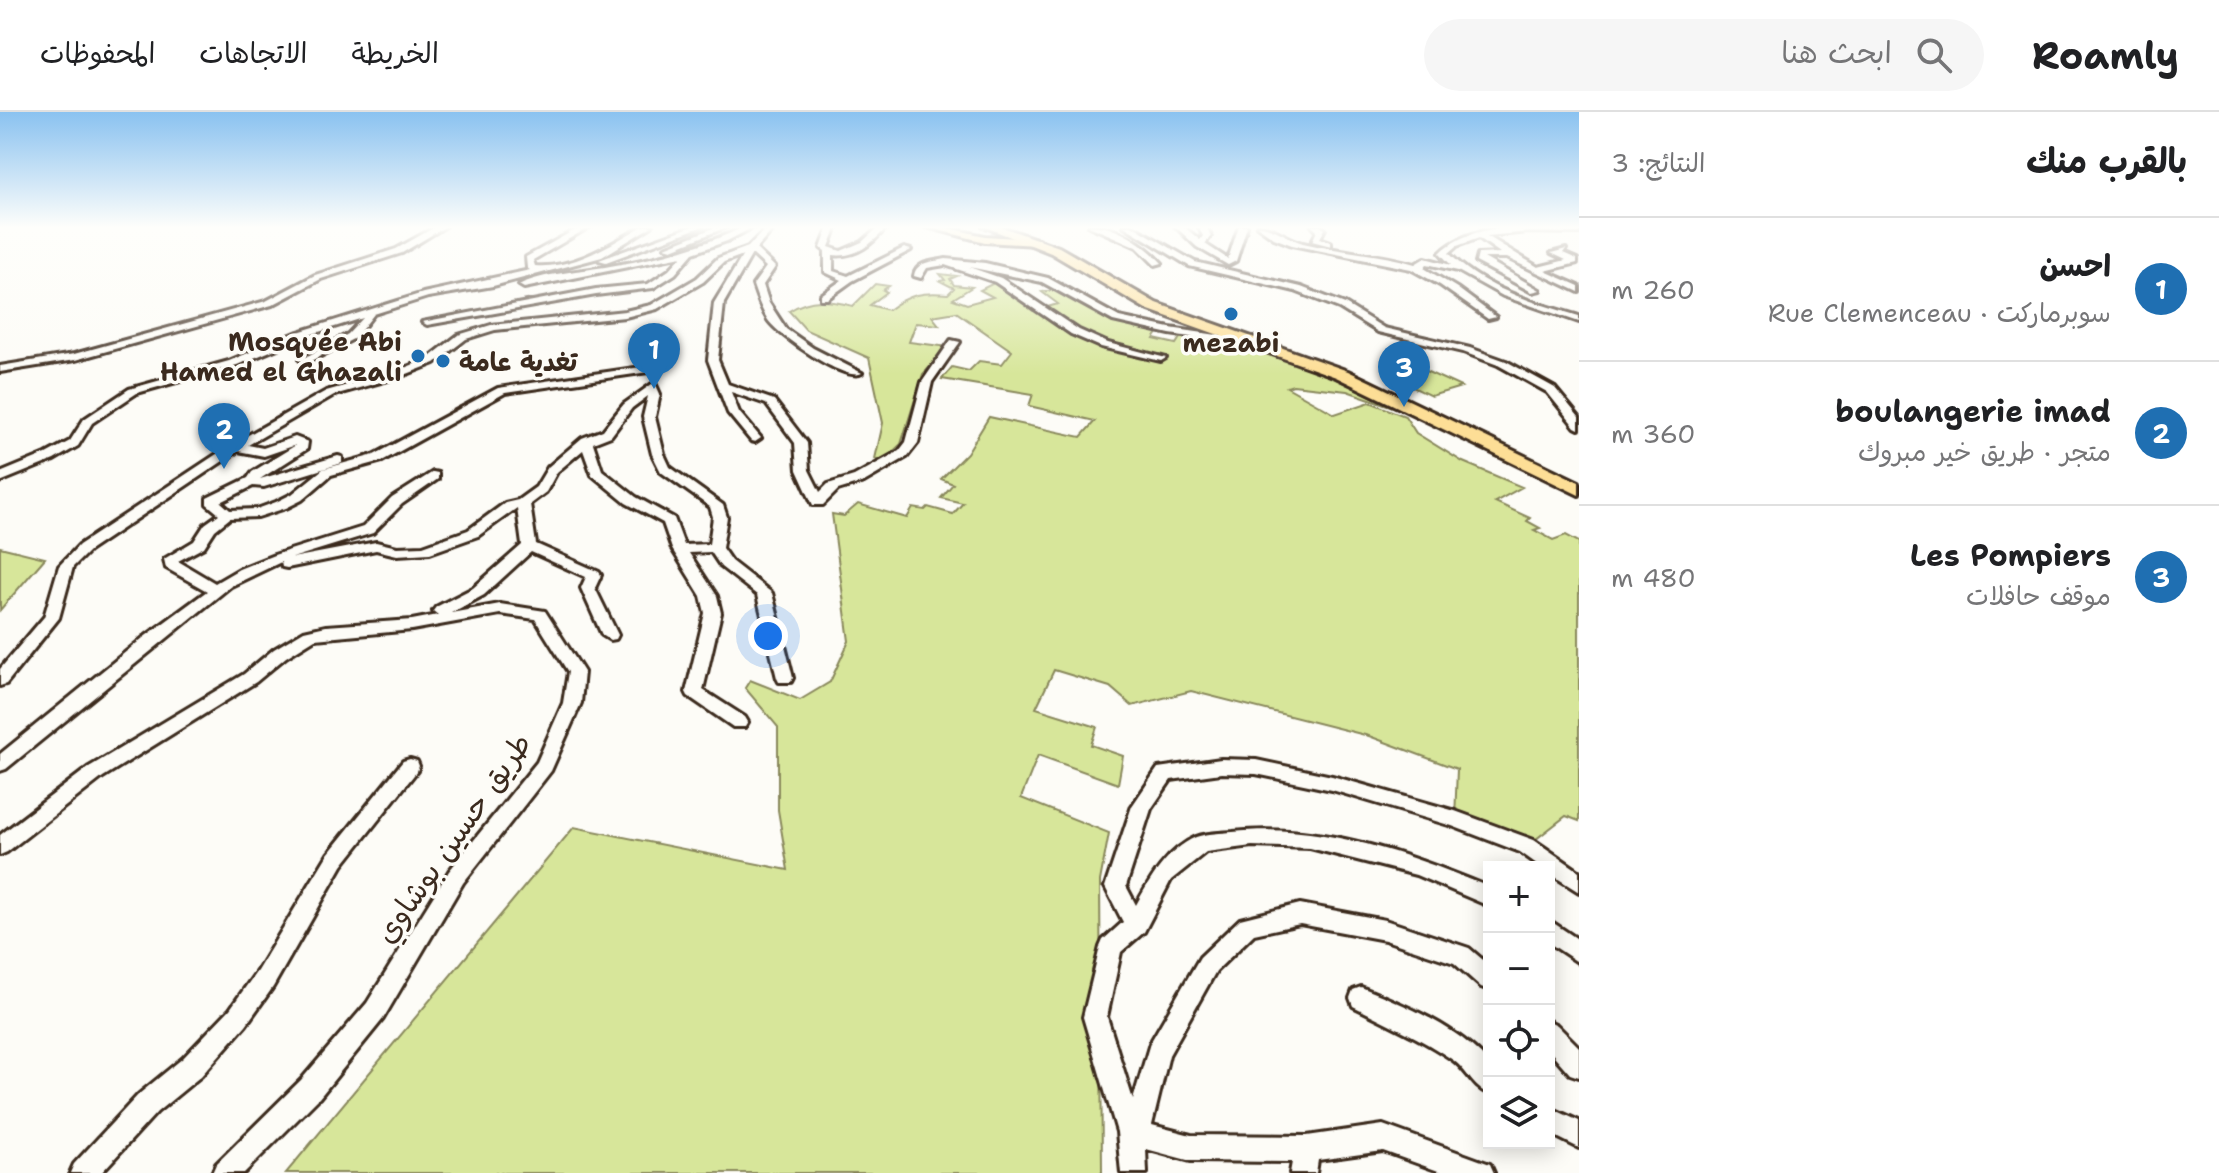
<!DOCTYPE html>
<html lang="ar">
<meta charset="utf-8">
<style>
:root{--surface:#fff;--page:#f6f6f6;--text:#202124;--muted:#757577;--line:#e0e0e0;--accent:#1f6fb2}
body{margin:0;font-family:"Shantell Sans","Playpen Sans Arabic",sans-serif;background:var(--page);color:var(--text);direction:rtl}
.controls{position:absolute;right:24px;bottom:24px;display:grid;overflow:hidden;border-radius:0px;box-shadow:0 4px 20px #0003}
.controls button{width:72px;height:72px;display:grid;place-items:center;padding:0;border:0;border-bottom:2px solid var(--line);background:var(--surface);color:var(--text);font:40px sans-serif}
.you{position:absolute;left:768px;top:524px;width:28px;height:28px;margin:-20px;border:6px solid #fff;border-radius:50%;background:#1a73e8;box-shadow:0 0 0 12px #1a73e833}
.badge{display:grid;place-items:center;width:52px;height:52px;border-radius:50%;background:var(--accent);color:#fff;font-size:26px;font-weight:700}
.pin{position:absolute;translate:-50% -66px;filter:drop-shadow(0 2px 4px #0008)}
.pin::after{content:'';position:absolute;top:42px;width:28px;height:24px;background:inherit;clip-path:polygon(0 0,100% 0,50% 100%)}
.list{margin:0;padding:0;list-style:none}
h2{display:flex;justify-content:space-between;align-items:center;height:104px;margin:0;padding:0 32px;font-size:34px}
h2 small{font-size:26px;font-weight:400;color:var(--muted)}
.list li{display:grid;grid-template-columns:52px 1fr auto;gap:24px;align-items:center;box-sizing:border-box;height:144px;padding:0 32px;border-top:2px solid var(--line)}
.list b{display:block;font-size:30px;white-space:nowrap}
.list p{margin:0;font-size:26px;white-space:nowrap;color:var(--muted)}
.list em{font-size:26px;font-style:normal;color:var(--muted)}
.icon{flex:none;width:44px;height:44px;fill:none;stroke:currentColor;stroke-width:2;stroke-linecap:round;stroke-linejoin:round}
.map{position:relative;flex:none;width:1579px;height:1061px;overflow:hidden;direction:ltr}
header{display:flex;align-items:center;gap:48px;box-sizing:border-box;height:112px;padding:0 40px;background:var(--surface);border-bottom:2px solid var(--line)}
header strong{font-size:38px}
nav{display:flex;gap:44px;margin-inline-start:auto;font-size:28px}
.search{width:560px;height:72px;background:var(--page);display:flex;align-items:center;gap:20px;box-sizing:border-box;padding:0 28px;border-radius:44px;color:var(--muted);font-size:30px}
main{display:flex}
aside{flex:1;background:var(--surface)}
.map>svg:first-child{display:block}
.green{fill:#d7e69a;stroke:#89885c;stroke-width:2}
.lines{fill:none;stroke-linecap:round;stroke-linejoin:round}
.minor-casing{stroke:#3b2a1e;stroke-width:6}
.major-casing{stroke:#3b2a1e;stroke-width:6}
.highway-casing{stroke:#3b2a1e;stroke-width:6}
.minor{fill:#fdfcf7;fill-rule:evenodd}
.major{fill:#fdde96;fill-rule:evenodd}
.highway{fill:#fdde96;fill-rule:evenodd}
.poi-dot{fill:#1f6fb2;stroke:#fdfcf7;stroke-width:3}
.labels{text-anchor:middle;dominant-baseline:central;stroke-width:7;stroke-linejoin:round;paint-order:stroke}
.far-poi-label{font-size:26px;font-weight:bold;fill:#3b2a1e;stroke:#fdfcf7;text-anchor:end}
.street-label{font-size:30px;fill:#3b2a1e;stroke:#fdfcf7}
</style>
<header>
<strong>Roamly</strong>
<div class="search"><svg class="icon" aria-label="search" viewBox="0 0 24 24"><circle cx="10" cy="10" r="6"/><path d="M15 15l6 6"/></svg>ابحث هنا</div>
<nav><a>الخريطة</a><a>الاتجاهات</a><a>المحفوظات</a></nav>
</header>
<main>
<aside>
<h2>بالقرب منك<small>النتائج: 3</small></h2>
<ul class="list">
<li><span class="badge">1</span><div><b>احسن</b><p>سوبرماركت · Rue Clemenceau</p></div><em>260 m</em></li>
<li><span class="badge">2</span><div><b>boulangerie imad</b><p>متجر · طريق خير مبروك</p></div><em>360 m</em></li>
<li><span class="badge">3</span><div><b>Les Pompiers</b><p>موقف حافلات</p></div><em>480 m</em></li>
</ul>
</aside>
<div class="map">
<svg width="1579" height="1061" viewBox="0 0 1579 1061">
<rect width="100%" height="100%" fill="#fdfcf7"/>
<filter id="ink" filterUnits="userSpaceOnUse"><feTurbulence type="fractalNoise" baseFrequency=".0125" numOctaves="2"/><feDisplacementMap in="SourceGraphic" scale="16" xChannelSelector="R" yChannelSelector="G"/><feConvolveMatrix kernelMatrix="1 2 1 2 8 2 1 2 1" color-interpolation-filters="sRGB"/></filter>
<g filter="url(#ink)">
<!-- green -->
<path class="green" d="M940,162L957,164L950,167L954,173L972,175L953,187L967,192L993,185L980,178L996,170L1033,199L1058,192L1042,180L1059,177L1122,208L1160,218L1154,227L1176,232L1183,221L1251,232L1247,236L1254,234L1313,256L1396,296L1347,279L1293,273L1287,275L1335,302L1370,290L1405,304L1416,321L1463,350L1522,375L1495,390L1530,406L1527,409L1540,416L1534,418L1553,428L1566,423L1579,430V709L1566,704L1527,734L1455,707L1457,657L1369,624L1191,579L1132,594L1110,575L1054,558L1036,596L1097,615L1091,633L1123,644L1118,672L1038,643L1021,686L1109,721L1100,769L1102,1061H286L574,715L788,758L778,698V615L745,576L750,568L800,588L830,570L849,529L832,402L844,404L858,392L907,406L913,396L925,398L928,395L953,402L963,391L941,386L953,372L941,367L967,341L989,305L1081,325L1095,309L1029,294L1033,282L942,267L952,255L969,259L979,249L1002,252L1012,239L956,200L932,204L939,213L916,211L909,230L949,235L923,262L901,332L882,350L875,347L883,311L869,246L806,218L789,199C811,185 829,188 853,194L875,172L889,174L883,178L887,180L870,193L888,198C908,183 922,179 948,182L954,176L940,169L945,168Z
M1419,256L1461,275L1431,284L1390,264Z
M0,435L45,446L0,498Z"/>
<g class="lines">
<defs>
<path id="minor" d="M437,114H446L402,141L321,167L272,193L75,248L0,260V254L74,242L266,189L315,163L396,137Z
M582,114H591L533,148L535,154C574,157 611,132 643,114H652L602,145L493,174L428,185L374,202L355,226L309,250L300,248L348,222L363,206L306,224L237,253L137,281L92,311L78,334L54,348L0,370V361L46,342L70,329L84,307L129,277L229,249L298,220L423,181L530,158L527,156L526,145Z
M693,114H703L606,150L599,148Z
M719,114H729L672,137L665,135Z
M746,114H755L727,129L693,141L675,162L653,176L596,183L427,213L422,210L596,177L648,172L669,158L682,144L524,176L519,173C541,161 584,159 610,154C658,146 702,135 746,114Z
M768,114H776L756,137L775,155L763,173L769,191L786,217L813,236L862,261C846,271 779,224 768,208C761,197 757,185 753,173L766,155L752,142L724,191L718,248L728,272L774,288L807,331L809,358L820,380L828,372L854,364L899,339L906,330L922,270L951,228L960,230L932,270L918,331L907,345L864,370L838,378L823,393H813L797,358L795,331L766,292L731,280L739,300L761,326L755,330L751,329L728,301L708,248L714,191L743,143L724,150L703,170L657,197L625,205L495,218L466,227L435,251L402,264L334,283L248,333L263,336L295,325L308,330L307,337L260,367L338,344L342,345V351L264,375L253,374L221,390L230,398L257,397L276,390L292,382L323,357L374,343L498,276L655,253L660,256L655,259L505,281L382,349L331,363L302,388L286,396L258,405L230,406L215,418L204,435L178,449L215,471L239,457L274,443L363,415L392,386L433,360L438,361V367L402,392L373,421L292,446L376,430L397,435L423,434L468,418L505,391L518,388L536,375L548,355L582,326L603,318L624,292L652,272L656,273L660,282L655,305L664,342L670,355L723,393L727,405L722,436L731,449L772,481L793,566L791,570H779L777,566L757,483L721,455L711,440L689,441L717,484L721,501L703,578L745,605L748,610L745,615H733L688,584L686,580L705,501L701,484L672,437L663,411L626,391L592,363L583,338L557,360L546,380L530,392L536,432L599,460L601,463L595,476L618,523L616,527L610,528L602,523L581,476L586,465L531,440L484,483L451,501L500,492L545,499L584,560L581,591L551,659L463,771L383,907L319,986L244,1061H212L216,1052L301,968L367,891L449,759L537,650L563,591L568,560L535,507L500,502L412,518L315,527L286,545L256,570L103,665L7,740L0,743V723L89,655L244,562L274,537L304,519L326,514L412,508L438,503L433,499L436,495L473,476L522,433L517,396L478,424L430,441L397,443L376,438L287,456L282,455L281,450L231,474L6,657L0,659V642L143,526L207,479L166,456L164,447L194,429L205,412L219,402L207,392V386L248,366L252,360L296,333L264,344L238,339L89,439L73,455L59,506L6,572L0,574V557L44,505L59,454L79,433L232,332L326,279L394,260L427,247L458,223L491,213L625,199L651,193L697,166L718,146L748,135ZM648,284L643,305L652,342L661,360L710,395L713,405L709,432L684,433L674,406L636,385L602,358L593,331L611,324L632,296Z
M829,114H837L829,135L841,139L862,130L880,114H888C873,131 857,146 833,143V159L848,164L904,136L911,138L852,169L827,187H821V183L842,168L825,160V139L821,136Z
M1089,114C1115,112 1145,132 1162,151L1155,153L1137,135Z
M1124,114H1133L1195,150L1301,175L1345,192L1384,216L1470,236L1506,249L1555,276L1579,305V317L1575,315L1547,280L1498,253L1463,240L1378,220L1339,196L1295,179L1189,154Z
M1175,114H1183L1200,128L1203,124L1198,114H1206L1211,124L1205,132L1228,147L1239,114H1247L1236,149L1228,153L1197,135Z
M1257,114C1272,113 1288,127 1303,131C1340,140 1378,141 1415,152L1425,146L1451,153L1440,141C1473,108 1536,114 1579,117V121L1528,120L1487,124L1538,155L1566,148L1551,141L1566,137L1563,141L1577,147V151L1545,159L1579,174V180L1507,146H1484L1540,178L1532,180L1476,150L1478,142L1500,141L1479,126L1457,134L1449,141C1483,177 1533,190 1579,204V210L1503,184L1458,159L1427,152L1424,156L1457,176L1496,205L1488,207L1440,173L1411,157L1292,133L1274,126Z
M1312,114H1320L1325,117L1320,126L1331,130V134L1312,129L1317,119Z
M946,147L985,151L1048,166L1119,205L1170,216L1251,228L1256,231L1251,234L1170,222L1113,209L1042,170L969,155L1001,166L1079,218L1108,231L1166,246L1161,249L1101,235L1071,222L995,170L945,153L927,156L921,166L914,164C916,149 933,150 946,147Z
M410,647L417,649L419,654L417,659L342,754L273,875L246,913L201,964L157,1000L101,1061H70L74,1052L139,982L183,946L230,897L257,859L328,742L403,649Z
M1221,647L1256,648L1332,664L1455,699L1534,728L1579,759V780L1549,761V755H1541L1520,740L1452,714L1332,678L1256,662L1221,661L1171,668L1151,697L1126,774L1136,793C1151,766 1167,738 1196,725C1207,721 1222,721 1233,720C1321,710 1409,742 1489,775V794L1416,763L1310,736L1252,734L1206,740L1171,768L1144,820L1121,840L1107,905L1133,988L1150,931L1200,845L1240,807L1300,792L1385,808L1469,836L1489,853V878L1481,875L1454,851L1385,828L1300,812L1254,822L1216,859L1169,943L1152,1013L1191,1023L1307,1024L1383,1013L1490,1052L1494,1061H1444L1383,1039L1318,1048L1316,1061H1290L1292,1050L1191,1049L1146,1037L1147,1061H1121L1117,1020L1083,905L1100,835L1103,828L1123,810L1105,775L1132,694L1158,656Z
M1549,808L1579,828V851L1549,831Z
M1361,875C1405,893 1458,915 1489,951V982C1473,976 1467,958 1453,948C1422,927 1387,911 1353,894L1350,886L1353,878Z
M1549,909L1557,913L1579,935V965L1570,962L1549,938Z
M1549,995L1579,1009V1036L1549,1021Z"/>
<path id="major" d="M923,114H939L985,124L1038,127L1043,130L1038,133L985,130Z"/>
<path id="highway" d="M983,114H999L1059,135L1156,191L1348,259L1579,370V383L1336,265L1146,197L1051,141Z"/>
</defs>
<!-- minor casing -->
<use href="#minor" class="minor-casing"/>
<!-- major casing -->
<use href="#major" class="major-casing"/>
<!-- highway casing -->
<use href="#highway" class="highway-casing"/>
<!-- minor -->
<use href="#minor" class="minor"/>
<!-- major -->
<use href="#major" class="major"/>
<!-- highway -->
<use href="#highway" class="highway"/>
</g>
</g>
<!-- sky -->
<linearGradient id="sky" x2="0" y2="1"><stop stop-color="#8ac2f0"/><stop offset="0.44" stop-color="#fefefb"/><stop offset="1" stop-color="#fefefb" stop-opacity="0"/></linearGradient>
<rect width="1579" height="262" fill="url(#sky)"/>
<!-- markers -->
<g class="poi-dot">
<circle cx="1231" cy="202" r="8"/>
<circle cx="418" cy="244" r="8"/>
<circle cx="443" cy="249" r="8"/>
</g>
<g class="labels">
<!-- far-poi labels -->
<g class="far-poi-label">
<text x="402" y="229">Mosquée Abi<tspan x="402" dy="30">Hamed el Ghazali</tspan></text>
<text x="1231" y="230" text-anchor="middle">mezabi</text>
<text x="459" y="249" text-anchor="start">تغدية عامة</text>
</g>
<!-- street labels -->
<g class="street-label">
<text transform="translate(453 726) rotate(-55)">طريق حسين بوشاوي</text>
</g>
</g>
</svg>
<div class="controls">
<button>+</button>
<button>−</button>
<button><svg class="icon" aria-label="locate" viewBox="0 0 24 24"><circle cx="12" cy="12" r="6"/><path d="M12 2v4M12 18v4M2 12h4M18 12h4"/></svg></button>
<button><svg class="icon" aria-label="layers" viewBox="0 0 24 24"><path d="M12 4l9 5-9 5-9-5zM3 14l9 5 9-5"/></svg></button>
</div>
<div class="you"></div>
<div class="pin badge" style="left:654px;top:277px">1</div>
<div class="pin badge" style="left:224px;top:357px">2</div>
<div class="pin badge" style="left:1404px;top:295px">3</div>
</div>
</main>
